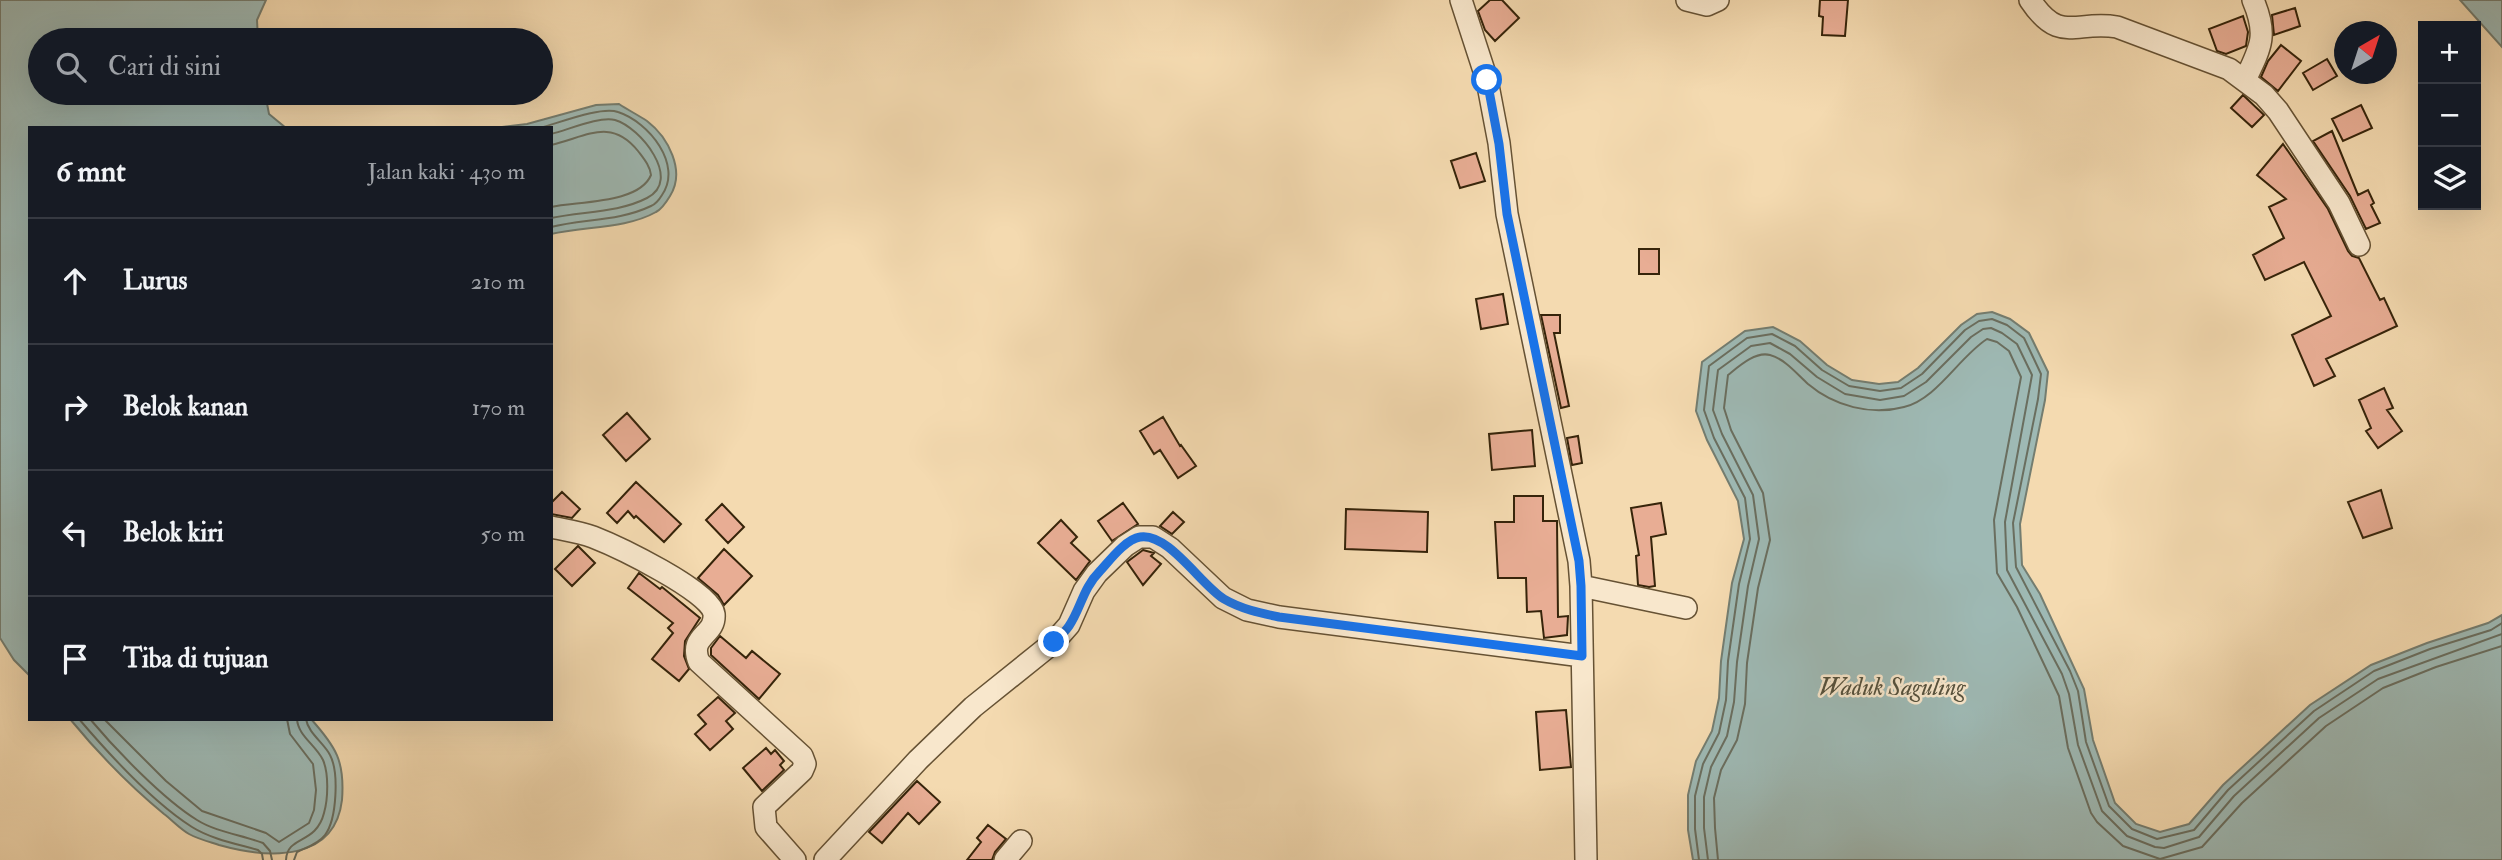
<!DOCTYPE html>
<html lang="id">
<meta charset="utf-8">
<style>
:root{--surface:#171b24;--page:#242831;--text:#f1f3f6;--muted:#9ea1a6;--line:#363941}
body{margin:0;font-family:"IM FELL Double Pica",serif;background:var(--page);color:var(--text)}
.controls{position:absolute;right:21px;top:21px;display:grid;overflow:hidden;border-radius:0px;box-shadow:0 7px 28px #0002}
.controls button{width:63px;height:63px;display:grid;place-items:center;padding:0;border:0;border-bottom:2px solid var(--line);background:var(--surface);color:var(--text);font:35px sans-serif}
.compass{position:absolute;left:2334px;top:21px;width:63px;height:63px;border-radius:50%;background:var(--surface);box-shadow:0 7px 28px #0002;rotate:39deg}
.stop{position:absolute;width:21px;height:21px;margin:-16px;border:5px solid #1a73e8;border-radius:50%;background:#fff}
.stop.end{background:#1a73e8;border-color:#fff;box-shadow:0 2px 7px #0008}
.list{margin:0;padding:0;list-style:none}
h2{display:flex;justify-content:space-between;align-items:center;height:91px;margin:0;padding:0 28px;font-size:30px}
h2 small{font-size:23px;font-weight:400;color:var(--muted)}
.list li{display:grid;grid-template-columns:46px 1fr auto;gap:21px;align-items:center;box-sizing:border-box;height:126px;padding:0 28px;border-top:2px solid var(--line)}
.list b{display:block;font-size:26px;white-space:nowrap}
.list em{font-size:23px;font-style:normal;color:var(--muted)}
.icon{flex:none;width:38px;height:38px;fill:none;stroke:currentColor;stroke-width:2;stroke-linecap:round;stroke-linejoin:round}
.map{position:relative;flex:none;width:2502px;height:860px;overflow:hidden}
.search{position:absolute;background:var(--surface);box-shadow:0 7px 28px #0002;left:28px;top:28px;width:525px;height:77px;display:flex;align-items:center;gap:18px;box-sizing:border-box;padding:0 24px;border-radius:38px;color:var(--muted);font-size:26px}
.panel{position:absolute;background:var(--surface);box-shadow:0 7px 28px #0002;left:28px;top:126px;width:525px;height:595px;border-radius:0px}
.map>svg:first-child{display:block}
.water{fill:#9eb9b4;stroke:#747d70;stroke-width:2}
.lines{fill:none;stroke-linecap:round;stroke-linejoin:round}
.shore{stroke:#6a6e5f;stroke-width:2}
.building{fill:#e8ad94;stroke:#36240a;stroke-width:2}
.minor-casing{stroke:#665234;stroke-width:24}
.minor{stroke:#f8e7cc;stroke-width:21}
.route{stroke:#1a73e8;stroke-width:9}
.labels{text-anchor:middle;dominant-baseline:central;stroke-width:5;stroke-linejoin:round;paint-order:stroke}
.water-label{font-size:24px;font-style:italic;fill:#55513d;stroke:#f8e7cc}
</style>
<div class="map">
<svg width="2502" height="860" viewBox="0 0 2502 860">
<rect width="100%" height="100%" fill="#f4dab0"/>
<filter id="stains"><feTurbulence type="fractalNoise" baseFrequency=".00286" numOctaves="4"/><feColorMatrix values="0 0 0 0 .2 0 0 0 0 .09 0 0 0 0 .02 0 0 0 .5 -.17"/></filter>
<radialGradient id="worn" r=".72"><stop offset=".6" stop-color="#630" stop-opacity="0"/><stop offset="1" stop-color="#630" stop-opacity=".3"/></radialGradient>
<!-- water -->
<path class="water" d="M0,0H266L257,20L258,40H40V93H265L269,114L286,128H30V676L14,660L0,638Z
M2460,0H2502V47Z
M619,104C628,110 638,115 647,121C668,137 686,171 670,196C667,201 662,209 656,212C626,229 584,226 551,234V128H494L527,124L596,105Z
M1992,312L2010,319L2029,333L2048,372L2045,400L2020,524L2022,565L2040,594L2084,689L2093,740L2115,803L2136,824L2160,832L2189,824L2223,785L2310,705L2371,665L2427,643L2488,623L2502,615V860H1693L1688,830V795L1696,761L1712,731L1719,698L1721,661L1732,583L1744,539L1738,501L1707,440L1696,411L1702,362L1745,331L1773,327L1800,341L1827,365L1852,380L1879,384L1898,382L1918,368L1961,325L1977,314Z
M70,719H311C336,747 345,761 342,800C335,860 273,860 219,845C210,842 198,839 189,834C180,829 172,820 164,814C130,786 98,753 70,719Z"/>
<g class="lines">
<!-- shore -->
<path class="shore" d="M540,128C559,123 601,106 618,112C649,122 683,165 662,195C659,200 656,204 651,206C620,221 584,219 551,227
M551,134C568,130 599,116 615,120C640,127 683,180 647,198C618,213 583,211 551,218
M551,145C586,137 611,117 638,151C644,159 650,166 651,175C639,204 578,201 551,207
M79,719C108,753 154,803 192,827C211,839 237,844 258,850L262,854L263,860
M90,719C116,750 163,799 197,820C216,832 242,835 263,843L270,851L272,860
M104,719L166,781L202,811L266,833L279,842L309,823L314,810L316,790L313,764L290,734L287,719
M286,860C287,835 316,845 324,813C328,799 329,774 323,760C316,745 298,736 297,719
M294,860L297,852C307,847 318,844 325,835C337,819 339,772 330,755C324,743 308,733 306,719
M1699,860L1695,829V796L1703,764L1719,733L1726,700L1728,661L1739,584L1750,539L1745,498L1714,438L1704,410L1709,366L1747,338L1772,334L1795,346L1822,370L1849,386L1880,391L1901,388L1922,374L1965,330L1979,321L1992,319L2007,325L2024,338L2041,374L2038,399L2013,523L2016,567L2070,671L2078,691L2086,742L2109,806L2132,829L2157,839L2194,830L2228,790L2314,711L2374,671L2430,649L2491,630L2502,623
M1708,860L1704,828V797L1711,767L1727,736L1734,702L1737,662L1748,586L1759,539L1753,495L1722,434L1713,410L1718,370L1751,346L1770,343L1790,354L1817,377L1845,394L1880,400L1904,396L1926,382L1971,337L1983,329L1991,328L2002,333L2017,344L2032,375L2005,522L2007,570L2062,674L2069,694L2078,745L2102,811L2127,836L2155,847L2164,848L2199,837L2234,796L2319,718L2378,679L2502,634
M1718,860L1715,828L1714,798L1721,770L1737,740L1745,704L1747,663L1758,588L1770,540L1763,493L1731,430L1724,408L1728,375C1738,367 1755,351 1770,355C1785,359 1797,374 1808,384C1834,406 1871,416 1904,407C1937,399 1959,357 1987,339L1997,342L2009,351L2021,377L1994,520L1997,573L2017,607L2059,696L2068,748L2091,813L2097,822L2123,846L2160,859L2202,847L2242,803L2326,726L2383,688L2436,667L2502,646"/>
</g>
<!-- building -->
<path class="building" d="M1490,0H1502L1519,18L1495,41L1485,30L1478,11Z
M1820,0H1848L1845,36L1822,35L1823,17L1819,16Z
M2295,8L2300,26L2274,35L2272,15Z
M2243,16L2248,32L2246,46L2226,54L2217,51L2209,29Z
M2281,45L2301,61L2278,91L2261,77L2268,61Z
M2327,59L2337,76L2313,90L2303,73Z
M2243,95L2264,115L2252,127L2231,108Z
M2361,105L2372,128L2343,141L2332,119Z
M2332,131L2358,195L2368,190L2374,203L2371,205L2380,223L2366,229L2350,196L2313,141Z
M2283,144L2328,209L2348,251L2352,256L2359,258L2380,300L2384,298L2397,326L2326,359L2335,376L2314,386L2292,335L2331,316L2304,262L2265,280L2253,255L2284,238L2269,207L2286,199L2257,175Z
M1476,153L1485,181L1460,188L1451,161Z
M1639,249H1659V274H1639Z
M1503,294L1508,324L1481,329L1476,299Z
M1541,315H1560V333H1554L1569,406L1561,408Z
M2384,388L2393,408L2387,410L2402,431L2378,448L2366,431L2371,428L2359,400Z
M627,413L650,439L626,461L603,435Z
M1163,417L1180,446L1181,445L1196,466L1178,478L1160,450L1154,454L1140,431Z
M1532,430L1535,466L1492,470L1489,434Z
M1578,436L1582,463L1572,465L1567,438Z
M636,482L681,524L664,542L636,516L634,518L628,511L617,523L607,513Z
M2381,490L2392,528L2363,538L2348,502Z
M562,492L580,509L572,518L551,514V503Z
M1514,496H1543V521H1557L1558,617L1568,616L1567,635L1544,638L1541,611L1527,612L1526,578H1498L1495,522H1514Z
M1123,503L1138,524L1112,541L1098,521Z
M1661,503L1666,534L1651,537L1655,586L1649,587L1638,585L1636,556L1639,555L1631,508Z
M722,504L744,527L728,543L706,520Z
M1346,509L1428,512L1427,552L1345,549Z
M1173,512L1184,522L1172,534L1160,526Z
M1061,520L1077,537L1071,543L1090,561L1076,580L1038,543Z
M578,546L595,563L572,586L555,569Z
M724,549L752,576L724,605L718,595L698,578Z
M1143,550L1154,553L1151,556L1161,564L1143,585L1127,562Z
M639,573L660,589L662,587L700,618L685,641L684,656L689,669L679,681L652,659L673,633L668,628L673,623L628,588Z
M720,636L746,658L752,651L780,674L759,699L711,655V648Z
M718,697L735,713L726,721L733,729L710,750L695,734L706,724L698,715Z
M1566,710L1571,767L1540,770L1536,712Z
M766,748L771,754L775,750L784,761L780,765L784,770L762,791L743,768Z
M917,781L940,802L919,824L908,813L882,843L869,832Z
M988,825L1006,839L995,852L992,860H967L981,842L977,838Z"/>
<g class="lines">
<defs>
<path id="minor" d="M1461,0L1487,80L1499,143L1507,214L1579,561L1581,586L1586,860
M1687,0L1707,5L1718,0
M2030,0C2060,45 2075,20 2117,27L2229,69L2264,95L2278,111L2339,203L2359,245
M2245,80C2261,47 2268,35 2253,0
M551,527C565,530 580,532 593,537C616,546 711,591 714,614C716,636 688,635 699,662L802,756L805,764L802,771L764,807L766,827L795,860
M1581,586L1686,608
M825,860L918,760L973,707L1054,642L1069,625L1084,591L1097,573L1125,546L1139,537H1153L1170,548L1223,598L1247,610L1279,617L1582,656
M1005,860L1021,841"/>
</defs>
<!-- minor casing -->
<use href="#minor" class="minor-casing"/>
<!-- minor -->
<use href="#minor" class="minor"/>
</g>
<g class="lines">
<!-- route -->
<path class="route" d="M1054,642C1059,637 1065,632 1069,626C1081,608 1083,588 1100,571C1110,560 1126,539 1140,537C1168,532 1201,585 1224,599C1241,609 1260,613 1279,617L1582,656L1581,586L1579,561L1507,214L1499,144L1487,80"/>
</g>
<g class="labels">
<!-- water labels -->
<g class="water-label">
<text x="1892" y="687">Waduk Saguling</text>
</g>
</g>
<rect width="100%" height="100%" filter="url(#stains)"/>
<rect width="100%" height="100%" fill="url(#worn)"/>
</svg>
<div class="controls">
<button>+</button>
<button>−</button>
<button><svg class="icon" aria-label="layers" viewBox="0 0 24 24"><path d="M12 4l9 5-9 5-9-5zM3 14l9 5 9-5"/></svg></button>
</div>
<svg class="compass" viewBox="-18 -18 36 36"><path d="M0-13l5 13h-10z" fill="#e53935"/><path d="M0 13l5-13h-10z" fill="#9ea1a6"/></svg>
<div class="stop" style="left:1487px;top:80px"></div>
<div class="stop end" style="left:1054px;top:642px"></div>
<div class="search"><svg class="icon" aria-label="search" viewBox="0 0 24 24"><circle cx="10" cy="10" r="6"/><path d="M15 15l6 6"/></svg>Cari di sini</div>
<section class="panel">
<h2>6 mnt<small>Jalan kaki · 430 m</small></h2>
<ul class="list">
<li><svg class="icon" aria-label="ahead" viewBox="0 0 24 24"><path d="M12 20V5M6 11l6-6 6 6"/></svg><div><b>Lurus</b></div><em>210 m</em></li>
<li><svg class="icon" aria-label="right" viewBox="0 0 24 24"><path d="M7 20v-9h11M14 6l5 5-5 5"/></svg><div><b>Belok kanan</b></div><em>170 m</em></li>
<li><svg class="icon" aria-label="left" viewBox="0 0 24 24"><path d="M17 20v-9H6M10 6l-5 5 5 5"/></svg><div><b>Belok kiri</b></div><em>50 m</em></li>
<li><svg class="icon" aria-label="arrive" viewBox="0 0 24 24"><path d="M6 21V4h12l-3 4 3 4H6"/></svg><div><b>Tiba di tujuan</b></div></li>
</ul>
</section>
</div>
